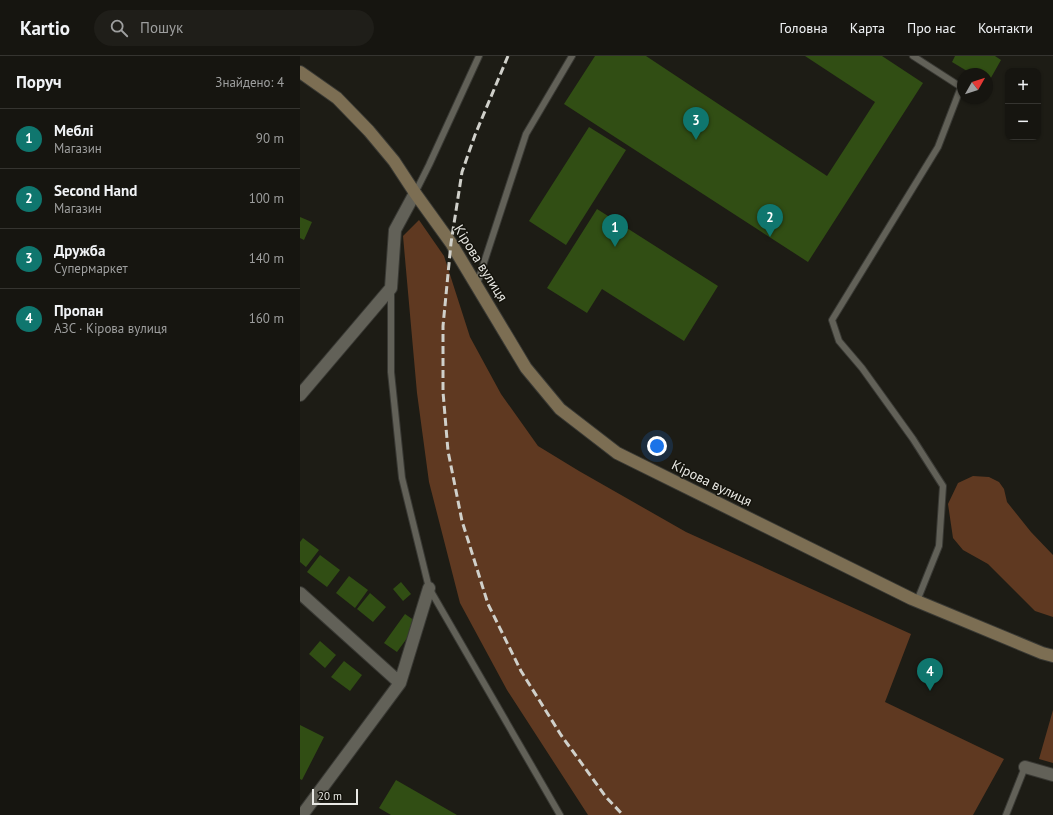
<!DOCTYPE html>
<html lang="uk">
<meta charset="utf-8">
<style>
:root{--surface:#161510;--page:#1f1e19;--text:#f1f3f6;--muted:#9e9f9f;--line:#353430;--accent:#0f766e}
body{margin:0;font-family:"PT Sans",sans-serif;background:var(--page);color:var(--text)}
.controls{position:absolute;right:12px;top:12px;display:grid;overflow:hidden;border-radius:8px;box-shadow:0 1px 3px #0004}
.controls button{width:36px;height:36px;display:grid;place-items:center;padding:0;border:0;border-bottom:1px solid var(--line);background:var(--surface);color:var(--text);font:20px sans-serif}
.compass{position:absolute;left:657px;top:12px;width:36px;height:36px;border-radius:50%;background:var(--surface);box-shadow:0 1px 3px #0004;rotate:51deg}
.scale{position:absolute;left:12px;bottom:10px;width:46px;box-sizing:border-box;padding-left:4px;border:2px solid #e9e9e4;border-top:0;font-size:11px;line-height:14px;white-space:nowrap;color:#e9e9e4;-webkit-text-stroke:3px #14130c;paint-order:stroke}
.you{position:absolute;left:357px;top:390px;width:14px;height:14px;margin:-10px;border:3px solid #fff;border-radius:50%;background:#1a73e8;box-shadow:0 0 0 6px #1a73e833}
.badge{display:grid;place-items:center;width:26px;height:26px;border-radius:50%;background:var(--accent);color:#fff;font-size:13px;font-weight:700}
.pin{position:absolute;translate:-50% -33px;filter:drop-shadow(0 1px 2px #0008)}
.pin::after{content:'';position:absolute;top:21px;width:14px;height:12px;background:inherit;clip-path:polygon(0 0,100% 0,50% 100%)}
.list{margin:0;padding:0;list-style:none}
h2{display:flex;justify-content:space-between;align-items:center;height:52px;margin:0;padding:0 16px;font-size:17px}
h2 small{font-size:13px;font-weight:400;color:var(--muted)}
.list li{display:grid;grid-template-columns:26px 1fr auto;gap:12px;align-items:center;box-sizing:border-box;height:60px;padding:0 16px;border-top:1px solid var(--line)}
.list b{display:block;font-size:15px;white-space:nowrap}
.list p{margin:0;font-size:13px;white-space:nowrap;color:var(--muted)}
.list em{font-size:13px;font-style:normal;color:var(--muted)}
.icon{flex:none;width:22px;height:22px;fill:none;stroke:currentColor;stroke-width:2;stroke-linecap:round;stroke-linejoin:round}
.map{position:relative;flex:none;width:753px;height:759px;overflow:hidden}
header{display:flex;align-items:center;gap:24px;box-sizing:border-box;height:56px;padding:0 20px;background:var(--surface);border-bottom:1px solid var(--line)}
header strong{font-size:19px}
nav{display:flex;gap:22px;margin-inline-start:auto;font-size:14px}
.search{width:280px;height:36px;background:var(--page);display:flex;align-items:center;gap:10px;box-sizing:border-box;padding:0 14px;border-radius:22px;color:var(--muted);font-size:15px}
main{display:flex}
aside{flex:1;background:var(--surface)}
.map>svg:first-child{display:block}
.green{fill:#5f3921}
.building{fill:#314e14}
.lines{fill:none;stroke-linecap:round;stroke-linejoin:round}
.service-casing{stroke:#393934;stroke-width:8}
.minor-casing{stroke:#393934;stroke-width:14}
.secondary-casing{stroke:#393934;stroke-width:14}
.service{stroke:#626158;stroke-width:6}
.minor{stroke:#626158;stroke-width:12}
.secondary{stroke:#7c6e53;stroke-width:12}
.rail{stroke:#d0d0ca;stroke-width:3;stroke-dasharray:8 4;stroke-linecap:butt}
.labels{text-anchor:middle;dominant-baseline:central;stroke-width:3;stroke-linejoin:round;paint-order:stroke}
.street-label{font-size:14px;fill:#e9e9e4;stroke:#14130c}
</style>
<header>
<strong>Kartio</strong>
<div class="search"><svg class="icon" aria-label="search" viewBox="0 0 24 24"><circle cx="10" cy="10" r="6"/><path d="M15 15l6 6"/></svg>Пошук</div>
<nav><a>Головна</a><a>Карта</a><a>Про нас</a><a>Контакти</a></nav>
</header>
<main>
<aside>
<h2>Поруч<small>Знайдено: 4</small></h2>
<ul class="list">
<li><span class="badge">1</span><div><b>Меблі</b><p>Магазин</p></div><em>90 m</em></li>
<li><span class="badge">2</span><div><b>Second Hand</b><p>Магазин</p></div><em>100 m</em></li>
<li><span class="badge">3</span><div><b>Дружба</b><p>Супермаркет</p></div><em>140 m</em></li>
<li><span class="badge">4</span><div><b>Пропан</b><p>АЗС · Кірова вулиця</p></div><em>160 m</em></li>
</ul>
</aside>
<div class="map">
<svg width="753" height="759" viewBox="0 0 753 759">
<rect width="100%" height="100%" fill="#1d1c15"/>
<!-- green -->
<path class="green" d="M119,164L144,200L170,281L201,338L238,390L279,415L386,476L611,578L585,646L704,703L673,759H288L207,634L160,547L129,426L117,337L103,180Z
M673,420L689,421L699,426L704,433L707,446L731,476L753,499V561L735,555L688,508L663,494L653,482L648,448L658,427Z
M753,654V707L739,703Z"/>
<!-- building -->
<path class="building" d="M295,0H346L527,120L575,46L505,0H582L623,27L508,206L264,48Z
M655,0H695L701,4L688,27L687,26V18H672L652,6Z
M289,71L326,94L266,189L229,165Z
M297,153L418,230L384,285L302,233L287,257L247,232Z
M0,161L12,166L4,184L0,182Z
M3,482L19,494L6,511L0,506V486Z
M20,499L40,514L27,531L7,516Z
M49,520L68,534L55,552L36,537Z
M101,526L111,538L103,545L93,533Z
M70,537L86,551L73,566L57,553Z
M105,558L118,567L97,596L84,587Z
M20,585L36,599L25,612L9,598Z
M44,605L62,619L50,635L31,621Z
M0,669L24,681L2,724L0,723Z
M96,724L157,759H91L79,752Z"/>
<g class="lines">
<defs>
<path id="service" d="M613,0L661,31L638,91L532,264L539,285L562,312L613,383L643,430L639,490L617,545
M115,137L129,109L179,0
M177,228L226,78L272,0
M91,234V316L102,422L129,532L260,759
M706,759L725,711"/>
<path id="minor" d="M0,339L91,232L95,174L115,137
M0,537L100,627
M725,711L753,719
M2,759L100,627L129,532"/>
<path id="secondary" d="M0,16L37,42L69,75L94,105L115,137L151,187L226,312L260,353L317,397L612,543L742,597L753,600"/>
</defs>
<!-- service casing -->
<use href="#service" class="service-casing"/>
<!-- minor casing -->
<use href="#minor" class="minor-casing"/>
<!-- secondary casing -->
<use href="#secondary" class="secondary-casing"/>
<!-- service -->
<use href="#service" class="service"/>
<!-- minor -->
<use href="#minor" class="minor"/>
<!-- secondary -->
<use href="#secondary" class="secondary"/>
<!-- rail -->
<path class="rail" d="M208,0L175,79L162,116L151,187L143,270V336L148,395L162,465L188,548L221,615L261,679L306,741L323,759"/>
</g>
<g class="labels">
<!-- street labels -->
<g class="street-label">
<text transform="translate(181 207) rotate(58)">Кірова вулиця</text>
<text transform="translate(412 427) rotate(26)">Кірова вулиця</text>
</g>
</g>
</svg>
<div class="controls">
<button>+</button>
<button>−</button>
</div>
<svg class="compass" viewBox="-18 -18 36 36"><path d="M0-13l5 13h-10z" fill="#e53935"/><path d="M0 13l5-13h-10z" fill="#9e9f9f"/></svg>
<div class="scale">20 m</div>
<div class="you"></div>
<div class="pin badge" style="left:315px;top:191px">1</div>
<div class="pin badge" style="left:470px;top:181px">2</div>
<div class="pin badge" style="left:396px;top:84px">3</div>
<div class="pin badge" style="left:630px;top:635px">4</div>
</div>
</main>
